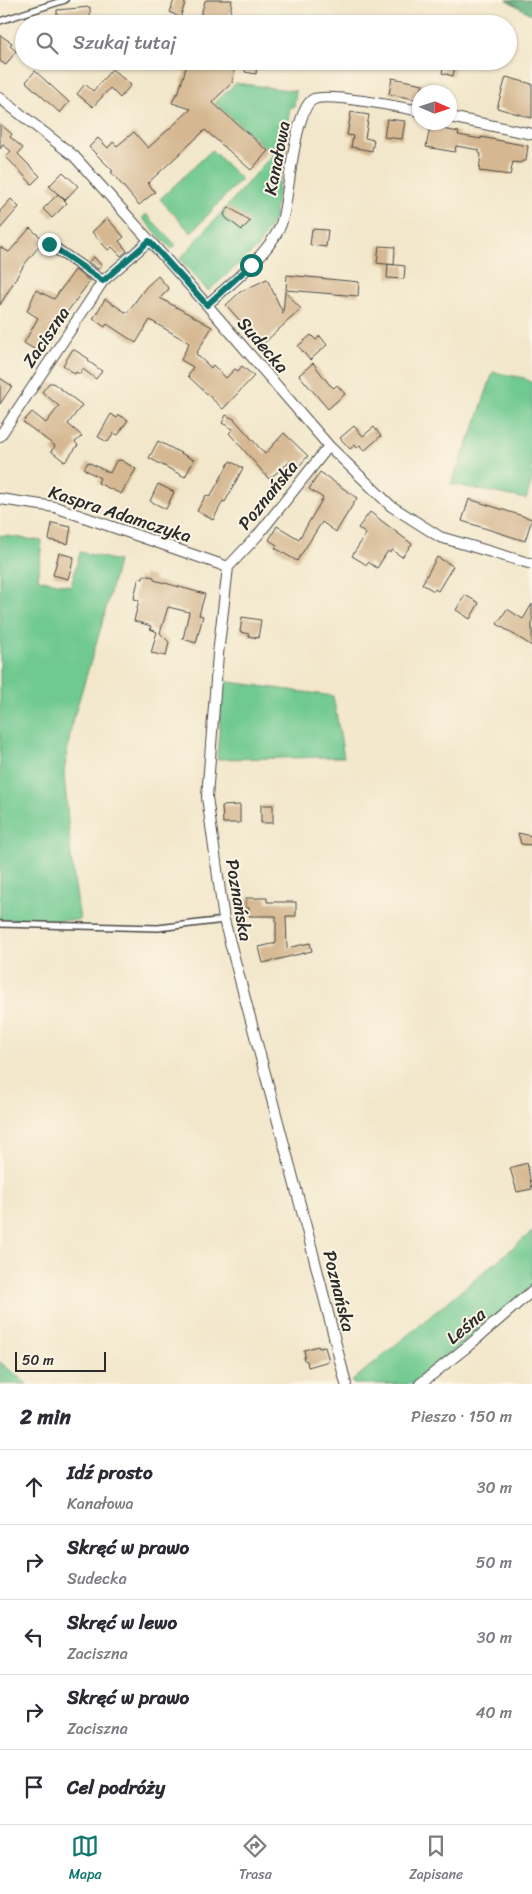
<!DOCTYPE html>
<html lang="pl">
<meta charset="utf-8">
<style>
:root{--surface:#fff;--page:#f2f2f3;--text:#2b2b33;--muted:#7c7c81;--line:#e1e1e2;--accent:#0f766e}
body{margin:0;font-family:Sriracha,sans-serif;background:var(--page);color:var(--text)}
.compass{position:absolute;left:412px;top:85px;width:45px;height:45px;border-radius:50%;background:var(--surface);box-shadow:0 1px 4px #0004;rotate:93deg}
.scale{position:absolute;left:15px;bottom:12px;width:91px;box-sizing:border-box;padding-left:5px;border:2px solid #2b2b2b;border-top:0;font-size:14px;line-height:18px;white-space:nowrap;color:#2b2b2b;-webkit-text-stroke:4px #fcf5e5;paint-order:stroke}
.stop{position:absolute;width:15px;height:15px;margin:-11px;border:4px solid #0f766e;border-radius:50%;background:#fff}
.stop.end{background:#0f766e;border-color:#fff;box-shadow:0 1px 5px #0008}
.list{margin:0;padding:0;list-style:none}
h2{display:flex;justify-content:space-between;align-items:center;height:65px;margin:0;padding:0 20px;font-size:21px}
h2 small{font-size:16px;font-weight:400;color:var(--muted)}
.list li{display:grid;grid-template-columns:32px 1fr auto;gap:15px;align-items:center;box-sizing:border-box;height:75px;padding:0 20px;border-top:1px solid var(--line)}
.list b{display:block;font-size:19px;white-space:nowrap}
.list p{margin:0;font-size:16px;white-space:nowrap;color:var(--muted)}
.list em{font-size:16px;font-style:normal;color:var(--muted)}
.icon{flex:none;width:28px;height:28px;fill:none;stroke:currentColor;stroke-width:2;stroke-linecap:round;stroke-linejoin:round}
.map{position:relative;flex:none;width:532px;height:1384px;overflow:hidden}
.search{position:absolute;background:var(--surface);box-shadow:0 1px 4px #0004;left:15px;right:15px;top:15px;height:55px;display:flex;align-items:center;gap:12px;box-sizing:border-box;padding:0 18px;border-radius:28px;color:var(--muted);font-size:19px}
.sheet{height:440px;background:var(--surface)}
nav{display:flex;justify-content:space-around;align-items:center;box-sizing:border-box;height:70px;border-top:1px solid var(--line);background:var(--surface);font-size:14px;color:var(--muted)}
nav a{display:grid;justify-items:center;gap:2px}
nav .on{color:var(--accent)}
.map>svg:first-child{display:block}
.green{fill:#6fc990;stroke:#4d7a5e}
.forest{fill:#5bad7a;stroke:#436c52}
.building{fill:#d5b892}
.lines{fill:none;stroke-linecap:round;stroke-linejoin:round}
.lane-casing{stroke:#494743;stroke-width:8}
.street-casing{stroke:#494743;stroke-width:12}
.lane{stroke:#fff;stroke-width:5}
.street{stroke:#fff;stroke-width:10}
.route{stroke:#0f766e;stroke-width:6}
.labels{text-anchor:middle;dominant-baseline:central;stroke-width:4;stroke-linejoin:round;paint-order:stroke}
.street-label{font-size:18px;fill:#2b2b2b;stroke:#fcf5e5}
</style>
<div class="map">
<svg width="532" height="1384" viewBox="0 0 532 1384">
<rect width="100%" height="100%" fill="#fcf5e5"/>
<filter id="ink" filterUnits="userSpaceOnUse"><feTurbulence type="fractalNoise" baseFrequency=".02" numOctaves="2"/><feDisplacementMap in="SourceGraphic" scale="10" xChannelSelector="R" yChannelSelector="G"/><feConvolveMatrix kernelMatrix="1 2 1 2 8 2 1 2 1" color-interpolation-filters="sRGB"/></filter>
<filter id="wash" filterUnits="userSpaceOnUse"><feTurbulence type="fractalNoise" baseFrequency=".0096" numOctaves="4" result="noise"/><feDisplacementMap in="SourceGraphic" scale="20" xChannelSelector="R" yChannelSelector="G"/><feGaussianBlur stdDeviation="1.12" result="paint"/><feColorMatrix in="noise" values="0 0 0 0 0 0 0 0 0 0 0 0 0 0 0 0 0 1.4 0 .05"/><feComposite in="paint" operator="in"/></filter>
<g filter="url(#wash)">
<rect width="100%" height="100%" fill="#f2e7cb"/>
<!-- green -->
<path class="green" d="M236,83L296,91L294,107H290L274,219L257,248L208,291L180,259L273,154L215,103Z
M212,150L241,179L191,233L160,199Z
M146,214L176,245L172,249L142,218Z
M493,372L524,378L532,383V480L526,499L451,484L475,425Z
M0,535L42,541L38,579L71,586L80,552L118,561L102,624L72,723L64,773L71,857L80,920H0Z
M223,681L333,696L344,757L217,759Z
M532,1232V1287L414,1384H353L352,1381Z
M0,1362L27,1384H0Z"/>
<!-- forest -->
<path class="forest" d="M507,0H532V15Z"/>
<g id="blocks">
<!-- building -->
<path class="building" d="M174,0H186L180,18L170,12Z
M207,0H232L229,24H198L205,1Z
M90,7V24L57,22V10Z
M0,35L12,43L10,46L16,51L6,65L0,61Z
M188,61H224L223,66L235,67L232,83L212,102L268,151L251,170L205,130L148,183L155,192L139,205L111,172L113,171L89,147L98,138L108,148L113,142L117,146L134,132L148,148L191,109L172,103L176,94H178Z
M445,61H456L453,76L442,73Z
M247,63L257,65L256,74L245,72Z
M112,69L131,85L120,98L110,88L93,107L77,94L85,84L93,91Z
M35,71L69,102L60,113L26,82Z
M506,77L532,84V118L497,108Z
M392,78L423,84L419,100L389,94Z
M351,112L369,115L365,138L374,140L372,151L351,147L353,136L347,135Z
M387,119L405,121L402,139L384,137Z
M0,124L12,134L10,137L23,148L18,154L40,176L32,184L6,157L11,151L3,145L0,149Z
M430,127L459,132L458,135L481,139V137L528,146L526,161H522L521,163L513,162L510,175L479,171L481,154L479,153V150L456,146L455,152L426,147Z
M63,172L78,186L65,200L49,186Z
M58,194L67,203L52,218L43,209Z
M11,199L19,207L0,229V211Z
M229,207L250,221L242,230L226,218L224,214Z
M107,218L124,237L119,241L127,251L121,256L112,247L108,250L92,232Z
M30,228L44,240L24,265L0,305V247L9,252Z
M312,229L328,230L326,247L310,245Z
M379,246L395,247L394,265L377,263Z
M94,257L102,266L98,269L88,262Z
M388,264L405,266L404,279L387,278Z
M75,270L90,281L65,315L42,354L24,343L38,318L27,311L36,290L54,299Z
M287,275L359,282L358,296L286,290Z
M158,276L169,289L160,298L212,327L196,354L211,368L213,365L226,378L235,369L238,371L242,366L254,376L223,409L188,376L193,367L181,360L189,343L150,320L136,343L107,324L105,327L93,319L105,299L127,313L146,287Z
M267,279L283,313L285,291L301,309L264,343L242,323L226,305L240,292Z
M311,335L316,340L320,336L327,345L310,360L298,346Z
M73,349L89,359L88,361L102,371L96,379L83,369L80,374L76,372L75,374L63,365Z
M313,363L329,384L334,388L337,385L345,394L328,409L299,375Z
M0,378L12,386L0,404Z
M49,383H53L82,405L68,424L82,436L75,442L78,445L65,462L51,451L55,446L23,422L32,412L46,423L59,406L42,392Z
M111,414L117,418L119,415L128,420L118,435L114,433L108,442L98,437Z
M226,415L234,419L265,454L284,433L308,456L298,467L291,461L269,479L229,433L233,429L222,423Z
M354,426L363,436L374,427L381,436L364,451L360,445L357,448L355,445L350,449L340,438Z
M158,441L194,460L185,477L149,458Z
M121,460L136,469L121,494L98,483L100,478L84,469L88,462L110,473L116,461Z
M230,461L243,468L225,502L223,501L213,520L197,511L206,495L210,497Z
M320,472L357,498L336,532L322,522L297,561L275,548L277,545L269,540L277,526L299,539L323,498L309,489Z
M158,484L174,492L166,509L150,501Z
M469,499L532,519L525,541L462,521Z
M370,512L412,544L402,557L392,550L390,553L388,551L377,568L368,562L367,565L352,556L366,534L358,528Z
M52,523L71,527L68,544L49,540Z
M59,553L74,557L68,579L53,575Z
M437,557L453,566L438,591L435,589L434,591L422,584Z
M144,575L154,577V580L205,594L199,615L203,616L196,643L183,639L189,612L168,607L160,633L169,642L166,656L151,653L157,632L150,629L151,626L134,621L139,600L134,599L135,593L139,577L143,579Z
M465,595L479,603L470,619L456,610Z
M532,604V646L497,624L507,609L523,619Z
M242,617L261,620L258,638L248,636L249,634L240,632Z
M240,805V823H223L222,806Z
M261,805H273V823H261Z
M518,833L532,836V845L521,844Z
M246,898H267V902H296V916H286L287,948L310,943L312,951L263,963L259,947L276,943V916H249V908H246Z
M527,1163L532,1189L517,1192L510,1168Z
M318,1346L319,1348L325,1347L329,1361L308,1367L307,1361L303,1359L305,1356L304,1350Z"/>
</g>
</g>
<g filter="url(#ink)">
<use href="#blocks" fill-opacity="0" stroke="#494743" stroke-width="1"/>
<g class="lines">
<defs>
<path id="lane" d="M0,21L65,0
M0,924L158,928L224,920"/>
<path id="street" d="M0,98L74,156L207,305L329,446L391,506L440,537L532,564
M450,117L532,134
M49,244L103,281
M207,305C230,284 273,251 282,221C289,198 294,107 314,99C330,93 400,107 420,111
M0,436L103,281L149,241
M329,446L258,535L228,567L218,654L207,797L224,920L308,1234L346,1384
M0,499L55,507L228,567
M420,1384L468,1346L532,1291"/>
</defs>
<!-- lane casing -->
<use href="#lane" class="lane-casing"/>
<!-- street casing -->
<use href="#street" class="street-casing"/>
<!-- lane -->
<use href="#lane" class="lane"/>
<!-- street -->
<use href="#street" class="street"/>
</g>
</g>
<g class="lines" filter="url(#ink)">
<!-- route -->
<path class="route" d="M49,244L103,281L149,241L207,305L251,265"/>
</g>
<g class="labels">
<!-- street labels -->
<g class="street-label">
<text transform="translate(277 158) rotate(-79)">Kanałowa</text>
<text transform="translate(46 337) rotate(-56)">Zaciszna</text>
<text transform="translate(263 345) rotate(49)">Sudecka</text>
<text transform="translate(268 495) rotate(-51)">Poznańska</text>
<text transform="translate(120 514) rotate(18)">Kaspra Adamczyka</text>
<text transform="translate(239 900) rotate(80)">Poznańska</text>
<text transform="translate(339 1291) rotate(76)">Poznańska</text>
<text transform="translate(466 1326) rotate(-40)">Leśna</text>
</g>
</g>
</svg>
<svg class="compass" viewBox="-18 -18 36 36"><path d="M0-13l5 13h-10z" fill="#e53935"/><path d="M0 13l5-13h-10z" fill="#7c7c81"/></svg>
<div class="scale">50 m</div>
<div class="stop" style="left:251px;top:265px"></div>
<div class="stop end" style="left:49px;top:244px"></div>
<div class="search"><svg class="icon" aria-label="search" viewBox="0 0 24 24"><circle cx="10" cy="10" r="6"/><path d="M15 15l6 6"/></svg>Szukaj tutaj</div>
</div>
<section class="sheet">
<h2>2 min<small>Pieszo · 150 m</small></h2>
<ul class="list">
<li><svg class="icon" aria-label="ahead" viewBox="0 0 24 24"><path d="M12 20V5M6 11l6-6 6 6"/></svg><div><b>Idź prosto</b><p>Kanałowa</p></div><em>30 m</em></li>
<li><svg class="icon" aria-label="right" viewBox="0 0 24 24"><path d="M7 20v-9h11M14 6l5 5-5 5"/></svg><div><b>Skręć w prawo</b><p>Sudecka</p></div><em>50 m</em></li>
<li><svg class="icon" aria-label="left" viewBox="0 0 24 24"><path d="M17 20v-9H6M10 6l-5 5 5 5"/></svg><div><b>Skręć w lewo</b><p>Zaciszna</p></div><em>30 m</em></li>
<li><svg class="icon" aria-label="right" viewBox="0 0 24 24"><path d="M7 20v-9h11M14 6l5 5-5 5"/></svg><div><b>Skręć w prawo</b><p>Zaciszna</p></div><em>40 m</em></li>
<li><svg class="icon" aria-label="arrive" viewBox="0 0 24 24"><path d="M6 21V4h12l-3 4 3 4H6"/></svg><div><b>Cel podróży</b></div></li>
</ul>
</section>
<nav>
<a class="on"><svg class="icon" aria-label="map" viewBox="0 0 24 24"><path d="M3 6l6-2 6 2 6-2v14l-6 2-6-2-6 2zM9 4v14M15 6v14"/></svg>Mapa</a>
<a><svg class="icon" aria-label="directions" viewBox="0 0 24 24"><path d="M12 3l9 9-9 9-9-9zM9 14v-3h6M13 9l2 2-2 2"/></svg>Trasa</a>
<a><svg class="icon" aria-label="saved" viewBox="0 0 24 24"><path d="M7 4h10v16l-5-4-5 4z"/></svg>Zapisane</a>
</nav>
